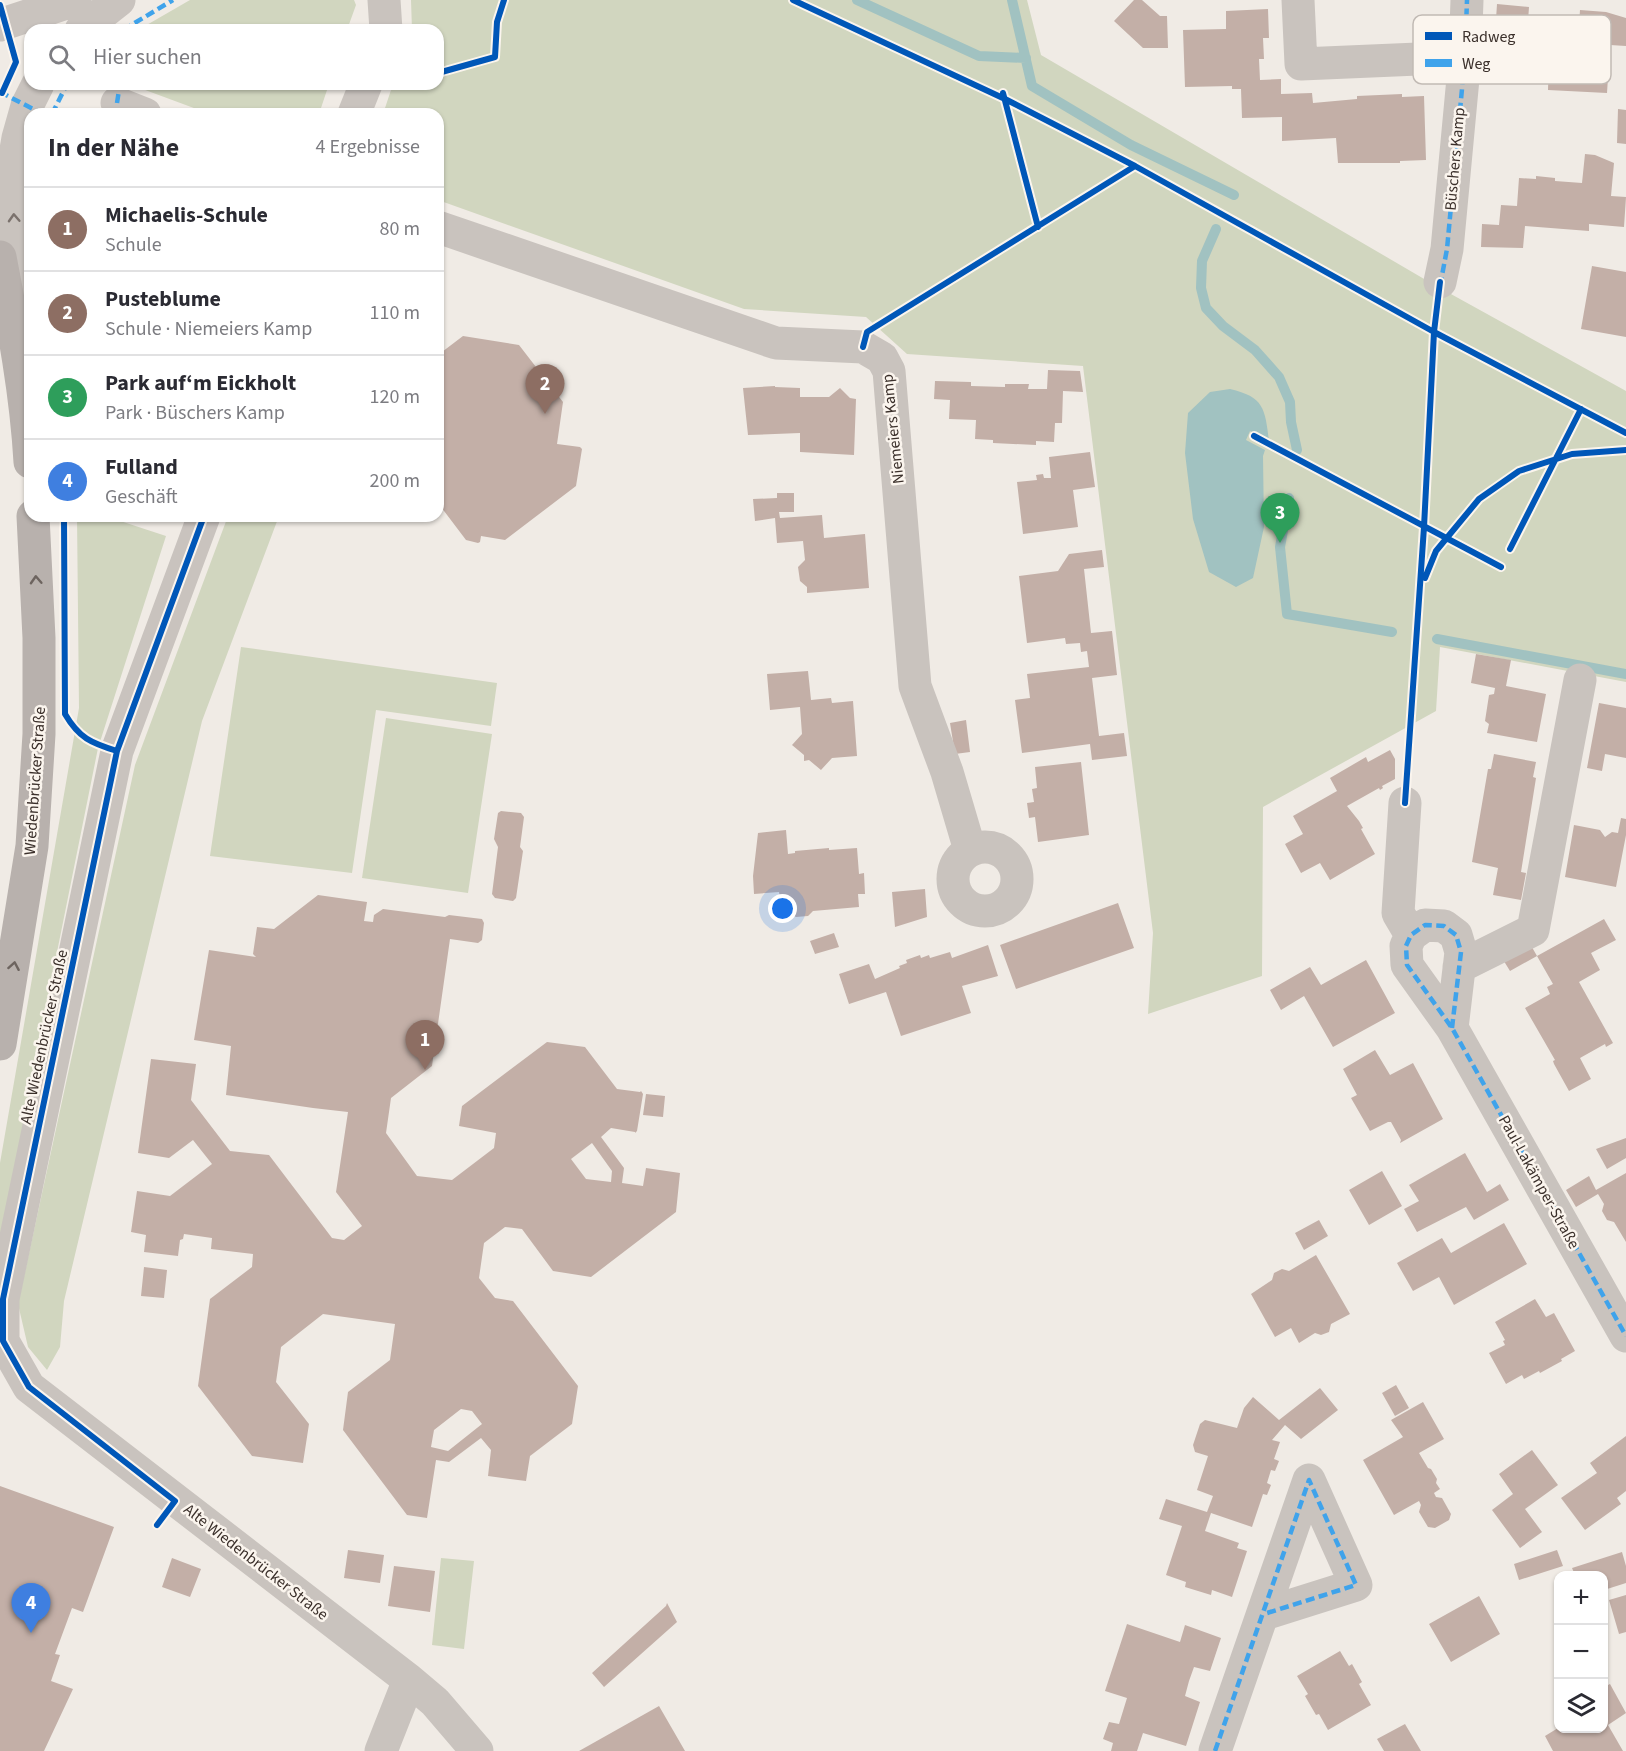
<!DOCTYPE html>
<html lang="de">
<meta charset="utf-8">
<style>
:root{--surface:#fff;--page:#f2f2f3;--text:#2b2b33;--muted:#7c7c81;--line:#e1e1e2;--accent:#0b8043}
body{margin:0;font-family:"Source Sans 3",sans-serif;background:var(--page);color:var(--text)}
.controls{position:absolute;right:18px;bottom:18px;display:grid;overflow:hidden;border-radius:12px;box-shadow:0 2px 4px #0004}
.controls button{width:54px;height:54px;display:grid;place-items:center;padding:0;border:0;border-bottom:2px solid var(--line);background:var(--surface);color:var(--text);font:30px sans-serif}
.you{position:absolute;left:783px;top:909px;width:21px;height:21px;margin:-15px;border:4px solid #fff;border-radius:50%;background:#1a73e8;box-shadow:0 0 0 9px #1a73e833}
.badge{display:grid;place-items:center;width:39px;height:39px;border-radius:50%;background:var(--accent);color:#fff;font-size:20px;font-weight:700}
.pin{position:absolute;translate:-50% -50px;filter:drop-shadow(0 2px 3px #0008)}
.pin::after{content:'';position:absolute;top:32px;width:21px;height:18px;background:inherit;clip-path:polygon(0 0,100% 0,50% 100%)}
.list{margin:0;padding:0;list-style:none}
h2{display:flex;justify-content:space-between;align-items:center;height:78px;margin:0;padding:0 24px;font-size:26px}
h2 small{font-size:20px;font-weight:400;color:var(--muted)}
.list li{display:grid;grid-template-columns:39px 1fr auto;gap:18px;align-items:center;box-sizing:border-box;height:84px;padding:0 24px;border-top:2px solid var(--line)}
.list b{display:block;font-size:22px;white-space:nowrap}
.list p{margin:0;font-size:20px;white-space:nowrap;color:var(--muted)}
.list em{font-size:20px;font-style:normal;color:var(--muted)}
.icon{flex:none;width:33px;height:33px;fill:none;stroke:currentColor;stroke-width:2;stroke-linecap:round;stroke-linejoin:round}
.map{position:relative;flex:none;width:1626px;height:1751px;overflow:hidden}
.search{position:absolute;background:var(--surface);box-shadow:0 2px 4px #0004;left:24px;top:24px;width:420px;height:66px;display:flex;align-items:center;gap:15px;box-sizing:border-box;padding:0 21px;border-radius:18px;color:var(--muted);font-size:22px}
.panel{position:absolute;background:var(--surface);box-shadow:0 2px 4px #0004;left:24px;top:108px;width:420px;height:414px;border-radius:18px}
.map>svg:first-child{display:block}
.green{fill:#d1d6bf}
.water{fill:#a1c2c1}
.lines{fill:none;stroke-linecap:round;stroke-linejoin:round}
.stream{stroke:#a1c2c1;stroke-width:10}
.building{fill:#c3afa7;fill-rule:evenodd}
.minor{stroke:#c9c3be;stroke-width:33}
.major{stroke:#b8b1ad;stroke-width:33}
.quiet{stroke:#3fa3eb;stroke-width:4.5;stroke-dasharray:9 4.5;stroke-linecap:butt}
.cycleway-casing{stroke:#fbf5ee;stroke-width:10}
.cycleway{stroke:#0057b8;stroke-width:6}
.oneway{stroke:#7b726d}
.oneway2{stroke:#6d645f}
.labels{text-anchor:middle;dominant-baseline:central;stroke-width:5;stroke-linejoin:round;paint-order:stroke}
.street-label{font-size:16px;fill:#3b302b;stroke:#fbf5ee}
.key{fill:#fbf5ee;stroke:#c1bab4;stroke-width:1.5}
.key-label{font-size:16px;fill:#3b302b}
</style>
<div class="map">
<svg width="1626" height="1751" viewBox="0 0 1626 1751">
<rect width="100%" height="100%" fill="#f0ebe5"/>
<!-- green -->
<path class="green" d="M190,0H354L356,5L347,30H138Z
M411,0H1027L1041,55L1431,283L1626,391V682L1440,647L1436,711L1263,807L1262,976L1148,1014L1153,933L1083,366L907,354L866,317L744,309L438,200V114H383L393,84H438V30H412Z
M129,84H329L319,114H210Z
M77,516H105L166,536L98,748L54,967L21,1160L0,1243V1163L79,708Z
M228,516H279L202,721L64,1301L60,1347L47,1370L28,1347L18,1304L135,765Z
M241,647L497,683L491,726L376,710L352,873L210,856Z
M386,718L492,734L468,893L362,878Z
M441,1558L474,1561L464,1649L432,1645Z"/>
<!-- water -->
<path class="water" d="M1230,389C1264,397 1265,408 1269,441L1250,431L1246,440L1265,450L1263,456L1264,527L1253,578L1236,587L1209,572L1193,519L1185,453L1188,413L1210,392Z"/>
<g class="lines">
<!-- stream -->
<path class="stream" d="M857,0L979,56L1026,58
M1012,0L1032,86L1131,145L1234,195
M1216,229L1202,261L1201,288L1206,308L1223,326L1255,350L1279,377L1290,402L1291,422L1297,450
M1289,498L1280,547L1287,614L1392,632
M1437,639L1626,674"/>
</g>
<!-- building -->
<path class="building" d="M1134,0H1142L1160,16H1167L1168,48H1143L1114,21Z
M1497,4L1529,7L1528,21L1579,25L1580,10L1606,12L1626,18V46L1610,45L1607,93L1548,90L1549,55L1494,50Z
M1268,9L1269,38H1263L1264,59H1259L1260,80L1281,79V94L1312,93L1313,103L1357,99V96L1402,94V97L1424,96L1426,160L1400,161V163H1338L1336,138L1282,141V117L1242,118L1241,89H1232V86L1185,87L1183,30L1226,29V11Z
M1618,109L1626,110V144L1617,143Z
M1585,154L1595,155L1614,163L1611,196L1626,197L1624,227L1589,224V231L1525,226L1523,248L1481,247L1482,224L1499,225L1501,205L1517,206L1519,178L1536,179V176L1555,178V181L1582,183Z
M1592,266L1626,272V337L1581,329Z
M463,336L519,345L563,402L557,444L580,447L582,449L576,486L505,540L481,536L480,542L478,543L466,540L438,503V355Z
M1048,370L1080,371L1083,392L1063,391L1062,423H1055L1054,442L1036,441V445L993,443V440L975,439L976,420L949,419L950,400L934,399L935,381L971,382V386L1005,387V384H1029L1028,389H1047Z
M775,386V387L800,388V397H829L840,388L850,398L856,399L854,455L800,452V433L748,435L743,388Z
M1090,452L1095,487L1073,490L1078,527L1023,534L1017,482L1037,480L1036,475L1043,474L1044,478H1051L1049,457Z
M777,493H794V512H779L780,518L822,515L824,538L865,534L869,588L807,593V587L800,581L798,567L805,560L803,541L777,543L775,518L755,521L753,499L777,498Z
M1102,550L1104,567L1084,569L1091,633L1112,631L1117,675L1092,678L1099,736L1124,733L1127,756L1092,760L1090,744L1022,753L1015,700L1030,698L1027,674L1089,667L1087,651L1081,652L1080,643L1066,644L1065,638L1027,643L1019,576L1058,571L1069,554Z
M1476,654L1511,660L1506,686L1546,694L1537,742L1487,733L1489,724L1485,721L1489,695L1494,694L1495,688L1471,683Z
M808,671L811,700L831,698L832,703L853,701L857,756L832,758L821,770L809,760L804,761V755L792,745L802,734L800,707L770,710L767,674Z
M1599,703L1626,708V758L1605,754L1602,771L1587,768Z
M966,720L970,752L955,754L950,723Z
M1390,750L1395,759V779L1382,786L1383,788L1380,790L1379,788L1347,806L1359,821L1363,828L1361,829L1375,854L1330,880L1320,863L1301,873L1285,844L1303,834L1293,816L1337,791L1330,778L1366,757L1368,762Z
M1494,754L1536,762L1533,777L1536,778L1521,872L1526,873L1521,900L1493,895L1498,868L1472,862L1488,769H1491Z
M1081,762L1089,835L1038,842L1035,817L1029,818L1027,803L1034,802L1032,789L1037,788L1035,767Z
M501,811L521,813L524,817L520,847L523,851L516,898L513,901L495,898L492,894L498,847L494,839L498,813Z
M1621,818L1626,819V835L1616,887L1565,877L1574,825L1600,830L1605,837L1612,832L1618,833Z
M786,830L788,854L795,853V851L829,848V850L857,848L859,874L864,873L865,894H858L859,907L813,911L808,916L796,917L788,913L787,902H783L780,899L779,892L754,894L753,876L758,833Z
M925,889L927,917L895,927L892,892Z
M318,895L367,902L364,921L373,922L374,915L383,909L445,917L449,915L482,919L484,923L482,940L478,943L450,939L432,1066L391,1098L386,1133L417,1176L452,1180L494,1148L496,1133L459,1126L462,1106L547,1042L585,1047L617,1089L640,1092L641,1091L643,1094L637,1131L635,1133V1132L611,1128L601,1137L624,1168L622,1183L643,1186L646,1168L680,1173L676,1212L591,1277L553,1271L522,1229L505,1227L484,1243L479,1278L495,1298L513,1301L578,1386L572,1424L530,1456L526,1481L488,1476L491,1450L481,1438L449,1462L436,1460L427,1518L407,1515L343,1430L348,1392L390,1360L395,1324L323,1314L281,1347L276,1382L309,1424L303,1463L252,1456L198,1386L210,1299L252,1267L253,1254L211,1249L212,1238L184,1234L183,1239L180,1240L178,1256L144,1252L146,1235L131,1232L137,1191L170,1196L212,1164L193,1140L169,1158L138,1153L151,1059L196,1064L191,1100L230,1151L269,1155L332,1238L344,1240L362,1226L336,1192L348,1112L313,1108L226,1095L231,1046L194,1040L209,950L256,957L253,954L257,927L274,929ZM592,1143L612,1171L611,1182L586,1179L571,1159ZM461,1409L472,1411L482,1424L448,1451L431,1447L434,1430Z
M1118,903L1134,948L1016,989L1000,945Z
M1604,919L1616,940L1591,953L1600,970L1579,982L1613,1043L1606,1047L1605,1044L1580,1058L1591,1079L1569,1091L1554,1064L1553,1061L1555,1060L1525,1008L1550,994L1547,987L1553,984L1537,956Z
M834,933L839,947L815,954L810,941Z
M1529,942L1537,956L1510,971L1502,958Z
M988,945L998,976L962,986L971,1013L901,1036L886,992L849,1004L839,974L869,964L875,979L900,968L899,966L907,963L906,960L920,955L921,958L929,955L930,958L950,952L952,958Z
M1366,960L1395,1013L1333,1047L1304,996L1281,1010L1270,990L1310,967L1321,985Z
M1375,1050L1390,1075L1413,1063L1443,1119L1400,1143L1401,1140L1391,1122H1388L1370,1131L1351,1098L1357,1095L1343,1069Z
M646,1094L665,1096L663,1117L643,1115Z
M1626,1138V1158L1607,1169L1596,1149Z
M1465,1153L1487,1192L1500,1184L1509,1200L1474,1220L1466,1207L1417,1232L1404,1209L1419,1201L1409,1185Z
M1382,1171L1402,1206L1369,1225L1349,1190Z
M1626,1173V1242L1614,1222L1607,1220L1602,1211L1604,1204L1598,1194L1576,1207L1566,1190L1589,1176L1596,1190Z
M1319,1220L1328,1236L1304,1250L1295,1233Z
M1504,1223L1527,1264L1454,1305L1439,1277L1413,1291L1397,1263L1442,1238L1451,1253Z
M1316,1255L1350,1314L1331,1324L1329,1332L1321,1335L1315,1333L1299,1343L1291,1328L1275,1337L1251,1294L1272,1280L1274,1273L1282,1269L1289,1271Z
M144,1267L167,1270L164,1298L141,1296Z
M1535,1299L1546,1317L1554,1313L1575,1351L1561,1359L1562,1361L1540,1373L1539,1371L1524,1379L1522,1375L1506,1384L1489,1353L1505,1345L1503,1341L1505,1340L1495,1322Z
M1396,1385L1409,1408L1395,1416L1382,1393Z
M1320,1388L1338,1410L1301,1439L1285,1425L1272,1440L1280,1442L1274,1459L1279,1461L1275,1471L1271,1470L1267,1483L1271,1485L1267,1495L1263,1494L1252,1527L1211,1513L1205,1531L1239,1543L1237,1548L1247,1551L1232,1597L1212,1590L1211,1595L1185,1587L1186,1582L1166,1575L1182,1526L1159,1519L1166,1499L1207,1512L1213,1496L1197,1490L1208,1456L1195,1452L1193,1445L1200,1424L1205,1420L1237,1428L1244,1408L1253,1397L1279,1420Z
M1423,1402L1444,1439L1419,1453L1428,1468L1431,1469L1437,1479L1436,1483L1440,1489L1434,1493L1436,1497L1442,1498L1451,1514L1449,1520L1435,1528L1428,1527L1419,1512L1421,1505L1419,1501L1394,1515L1363,1460L1403,1437L1391,1420Z
M1626,1436V1491L1617,1498L1621,1504L1585,1530L1561,1498L1597,1473L1590,1463Z
M1532,1450L1558,1485L1525,1509L1542,1532L1520,1548L1492,1510L1513,1494L1499,1474Z
M0,1486L114,1527L83,1612L72,1608L55,1654L60,1655L51,1681L73,1689L44,1751H0Z
M348,1550L384,1555L380,1583L344,1578Z
M1557,1550L1563,1566L1519,1580L1514,1564Z
M1622,1552L1626,1566V1583L1604,1590V1575H1575L1572,1568Z
M172,1558L201,1569L190,1597L162,1587Z
M394,1566L435,1571L430,1612L388,1606Z
M1626,1595V1632L1619,1634L1609,1600Z
M1479,1596L1500,1634L1451,1662L1429,1624Z
M667,1603L677,1622L604,1687L592,1673L666,1606Z
M1127,1624L1180,1642L1185,1625L1221,1638L1210,1671L1194,1667L1189,1681L1185,1696L1200,1702L1186,1746L1143,1733L1137,1751H1111L1113,1743L1103,1739L1109,1722L1119,1724L1127,1698L1105,1691Z
M1340,1651L1349,1666L1352,1664L1362,1682L1359,1684L1371,1705L1328,1730L1319,1714L1316,1715L1305,1696L1308,1694L1297,1676Z
M1610,1684L1626,1713L1608,1725L1623,1751H1553L1545,1736L1558,1728H1604V1687Z
M659,1706L685,1751H579Z
M1405,1724L1421,1751H1384L1377,1739Z"/>
<g class="lines">
<!-- minor -->
<path class="minor" d="M384,0L386,30
M1298,0L1301,64L1465,57
M0,25L75,0
M81,30L119,0
M117,103L145,114
M354,114L366,84
M438,227L776,343L863,347L882,358L889,371L915,686L947,772L970,850
M1440,282L1447,249L1465,57L1467,0
M17,295L12,173L18,138L27,106L38,84
M204,516L117,751L3,1299V1341L29,1387L409,1680L435,1702L477,1751
M1405,803L1398,913L1411,935
M953 879a32 32 0 1 1 64 0a32 32 0 1 1-64 0Z
M1459,967L1533,930L1580,680
M1452,1028L1461,952L1456,935L1444,926L1425,925L1411,935L1406,946L1407,965L1452,1028L1626,1336
M381,1751L409,1680
M1215,1751L1309,1480L1356,1585L1264,1614"/>
<!-- major -->
<path class="major" d="M0,257C13,325 26,392 30,462
M0,1044L32,846L39,734V638L33,516"/>
<!-- quiet -->
<path class="quiet" d="M123,30L173,0
M381,84L389,87L399,84
M0,92L43,114
M117,103L120,84
M52,114L67,84
M1440,286L1447,249L1465,57L1467,0
M1452,1028L1461,952L1456,935L1444,926L1425,925L1411,935L1406,946L1407,965L1452,1028L1626,1336
M1215,1751L1309,1480L1356,1585L1264,1614"/>
<defs>
<path id="cycleway" d="M793,0L1005,99L1135,166L1434,332L1626,433
M0,5L16,62L2,93
M438,73L495,57L497,22L504,0
M1003,93L1038,227
M863,347L867,332L1135,166
M1254,436L1501,567
M64,516L65,714C79,738 91,743 117,751
M1510,549L1581,409
M1425,578L1436,551L1479,499L1519,471L1572,454L1626,450
M1405,803L1424,527L1434,332L1440,282
M157,1525L175,1501L29,1387L3,1341V1299L117,751L204,516"/>
</defs>
<!-- cycleway casing -->
<use href="#cycleway" class="cycleway-casing"/>
<!-- cycleway -->
<use href="#cycleway" class="cycleway"/>
</g>
<!-- one-way arrows -->
<defs><path id="oneway-chevron" d="M-2-3.5L2.5 0L-2 3.5" fill="none" stroke-width="1.6" stroke-linecap="round" stroke-linejoin="round" transform="scale(1.5)"/></defs>
<use class="oneway" href="#oneway-chevron" transform="translate(14 218) rotate(-93)"/>
<g class="oneway2">
<use href="#oneway-chevron" transform="translate(36 580) rotate(-93)"/>
<use href="#oneway-chevron" transform="translate(14 966) rotate(-80)"/>
</g>
<g class="labels">
<!-- street labels -->
<g class="street-label">
<text transform="translate(1455 159) rotate(-85)">Büschers Kamp</text>
<text transform="translate(893 429) rotate(-96)">Niemeiers Kamp</text>
<text transform="translate(35 781) rotate(-86)">Wiedenbrücker Straße</text>
<text transform="translate(44 1037) rotate(-78)">Alte Wiedenbrücker Straße</text>
<text transform="translate(1539 1182) rotate(61)">Paul-Lakämper-Straße</text>
<text transform="translate(256 1562) rotate(38)">Alte Wiedenbrücker Straße</text>
</g>
</g>
<!-- legend -->
<rect x="1413" y="15" width="198" height="69" rx="9" class="key"/>
<rect x="1425" y="32" width="27" height="8" fill="#0057b8"/>
<rect x="1425" y="59" width="27" height="8" fill="#3fa3eb"/>
<g class="key-label">
<text x="1462" y="42">Radweg</text>
<text x="1462" y="69">Weg</text>
</g>
</svg>
<div class="controls">
<button>+</button>
<button>−</button>
<button><svg class="icon" aria-label="layers" viewBox="0 0 24 24"><path d="M12 4l9 5-9 5-9-5zM3 14l9 5 9-5"/></svg></button>
</div>
<div class="you"></div>
<div class="pin badge" style="left:425px;top:1070px;background:#8d6e63">1</div>
<div class="pin badge" style="left:545px;top:414px;background:#8d6e63">2</div>
<div class="pin badge" style="left:1280px;top:543px;background:#2e9e5b">3</div>
<div class="pin badge" style="left:31px;top:1633px;background:#3f7fe0">4</div>
<div class="search"><svg class="icon" aria-label="search" viewBox="0 0 24 24"><circle cx="10" cy="10" r="6"/><path d="M15 15l6 6"/></svg>Hier suchen</div>
<section class="panel">
<h2>In der Nähe<small>4 Ergebnisse</small></h2>
<ul class="list">
<li><span class="badge" style="background:#8d6e63">1</span><div><b>Michaelis-Schule</b><p>Schule</p></div><em>80 m</em></li>
<li><span class="badge" style="background:#8d6e63">2</span><div><b>Pusteblume</b><p>Schule · Niemeiers Kamp</p></div><em>110 m</em></li>
<li><span class="badge" style="background:#2e9e5b">3</span><div><b>Park auf‘m Eickholt</b><p>Park · Büschers Kamp</p></div><em>120 m</em></li>
<li><span class="badge" style="background:#3f7fe0">4</span><div><b>Fulland</b><p>Geschäft</p></div><em>200 m</em></li>
</ul>
</section>
</div>
